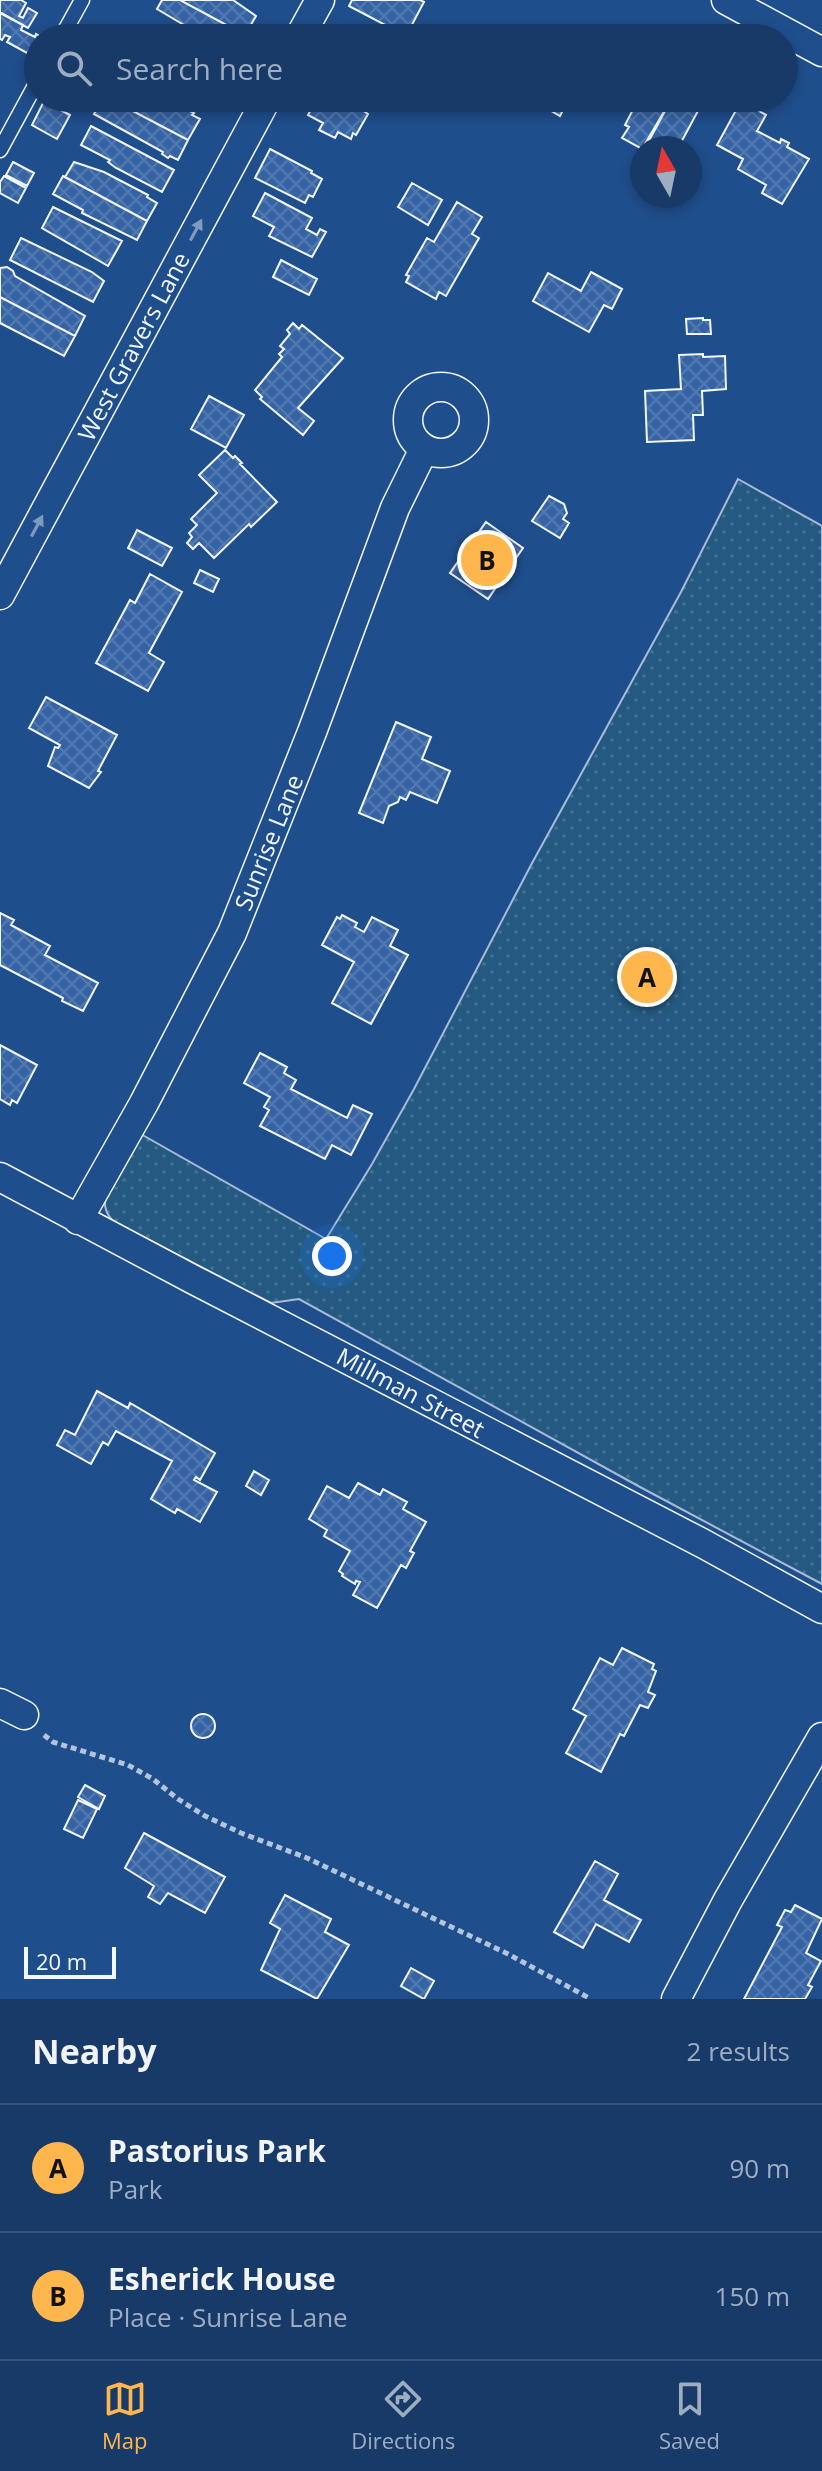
<!DOCTYPE html>
<meta charset="utf-8">
<style>
:root{--surface:#173a69;--page:#20416f;--text:#f1f3f6;--muted:#9eadc0;--line:#36547d;--accent:#ffb74d}
body{margin:0;font-family:"Open Sans",sans-serif;background:var(--page);color:var(--text)}
.compass{position:absolute;left:630px;top:136px;width:72px;height:72px;border-radius:50%;background:var(--surface);box-shadow:0 4px 12px #0003;rotate:351deg}
.scale{position:absolute;left:24px;bottom:20px;width:92px;box-sizing:border-box;padding-left:8px;border:4px solid #f2f6ff;border-top:0;font-size:22px;line-height:28px;white-space:nowrap;color:#f2f6ff;-webkit-text-stroke:6px #1f4e8c;paint-order:stroke}
.you{position:absolute;left:332px;top:1256px;width:28px;height:28px;margin:-20px;border:6px solid #fff;border-radius:50%;background:#1a73e8;box-shadow:0 0 0 12px #1a73e833}
.badge{display:grid;place-items:center;width:52px;height:52px;border-radius:50%;background:var(--accent);color:#111;font-size:26px;font-weight:700}
.pin{position:absolute;translate:-50% -50%;border:4px solid #fff;box-shadow:0 2px 8px #0006}
.list{margin:0;padding:0;list-style:none}
h2{display:flex;justify-content:space-between;align-items:center;height:104px;margin:0;padding:0 32px;font-size:34px}
h2 small{font-size:26px;font-weight:400;color:var(--muted)}
.list li{display:grid;grid-template-columns:52px 1fr auto;gap:24px;align-items:center;box-sizing:border-box;height:128px;padding:0 32px;border-top:2px solid var(--line)}
.list b{display:block;font-size:30px;white-space:nowrap}
.list p{margin:0;font-size:26px;white-space:nowrap;color:var(--muted)}
.list em{font-size:26px;font-style:normal;color:var(--muted)}
.icon{flex:none;width:44px;height:44px;fill:none;stroke:currentColor;stroke-width:2;stroke-linecap:round;stroke-linejoin:round}
.map{position:relative;flex:none;width:822px;height:1999px;overflow:hidden}
.search{position:absolute;background:var(--surface);box-shadow:0 4px 12px #0003;left:24px;right:24px;top:24px;height:88px;display:flex;align-items:center;gap:20px;box-sizing:border-box;padding:0 28px;border-radius:44px;color:var(--muted);font-size:30px}
.sheet{height:360px;background:var(--surface)}
nav{display:flex;justify-content:space-around;align-items:center;box-sizing:border-box;height:112px;border-top:2px solid var(--line);background:var(--surface);font-size:22px;color:var(--muted)}
nav a{display:grid;justify-items:center;gap:4px}
nav .on{color:var(--accent)}
.map>svg:first-child{display:block}
.park{fill:url(#park-dots);stroke:#a8bbd7;stroke-width:2}
.building{fill:url(#building-cross-hatch);stroke:#f2f6ff;stroke-width:2}
.lines{fill:none;stroke-linecap:round;stroke-linejoin:round}
.lane-casing{stroke:#f2f6ff;stroke-width:17}
.street-casing{stroke:#f2f6ff;stroke-width:31}
.path{stroke:#b3c4dc;stroke-width:5;stroke-dasharray:6 4;stroke-linecap:butt}
.lane{stroke:#1f4e8c;stroke-width:14}
.street{stroke:#1f4e8c;stroke-width:28}
.oneway{fill:#7e9ac0}
.labels{text-anchor:middle;dominant-baseline:central;stroke-width:6;stroke-linejoin:round;paint-order:stroke}
.street-label{font-size:24px;fill:#f2f6ff;stroke:#1f4e8c}
</style>
<div class="map">
<svg width="822" height="1999" viewBox="0 0 822 1999">
<defs>
<pattern id="park-dots" width="8" height="8" patternUnits="userSpaceOnUse" patternTransform="scale(2)"><rect width="8" height="8" fill="#245a82"/><path d="M2 2h.1M6 6h.1" fill="none" stroke="#447295" stroke-width="1.8" stroke-linecap="round"/></pattern>
<pattern id="building-cross-hatch" width="8" height="8" patternUnits="userSpaceOnUse" patternTransform="scale(2)"><rect width="8" height="8" fill="#3563a3"/><path d="M0 0l8 8M0 8l8-8" fill="none" stroke="#537ab1"/></pattern>
</defs>
<rect width="100%" height="100%" fill="#1f4e8c"/>
<!-- park -->
<path class="park" d="M738,479L822,526V1584L640,1487L299,1299L271,1303L114,1222C106,1214 104,1207 105,1196L139,1133L326,1239L372,1164L414,1089L531,865L681,592Z"/>
<!-- building -->
<path class="building" d="M0,0H21L26,3L19,16L23,18L28,8L37,13L28,28L0,13Z
M162,0H180L245,35L243,38H206L157,9Z
M180,0H233L256,16L245,35Z
M352,0H420L424,2L406,36L349,6Z
M0,12L23,25L21,30L35,37L36,34L43,38H38V55L29,50L27,53L7,42L10,37L5,35L2,40L0,39Z
M339,25L365,38H332Z
M103,98H108L188,140L178,160L170,156L168,158L162,154L163,152L94,114Z
M108,98H160L185,111L186,109L194,113L192,115L200,119L188,140Z
M317,98H344L368,114L356,135L353,133L351,139L338,132L335,138L319,130L323,123L308,115Z
M547,98H582L576,109L566,104L560,116L543,106Z
M639,98H672L642,149L622,138L629,127L625,125Z
M672,98H705L678,148H645Z
M44,101L70,115L57,139L32,125Z
M741,101L766,115L757,131L780,143L781,139L789,143L787,147L809,159L782,204L762,193L766,185L738,169L743,159L717,145Z
M91,126L174,170L162,192L116,168L108,162L110,160L81,145Z
M270,149L312,171L311,173L322,179L313,197L309,195L305,203L255,178Z
M13,162L34,173L27,186L6,175Z
M74,162L104,172L148,195L147,197L157,203L147,221L65,177Z
M4,176L26,188L18,203L0,193V182Z
M63,176L147,221L137,240L82,213L83,210L53,194Z
M412,183L442,200L428,225L398,207Z
M265,193L312,218L306,229L317,235L320,229L326,232L312,257L269,236L274,227L253,216Z
M457,202L482,217L472,234L479,238L446,296L439,292L436,299L406,282L409,276L406,275L427,238L434,242Z
M53,207L122,241L108,266L42,228Z
M21,238L92,272L104,281L93,302L10,260Z
M281,260L317,279L309,295L273,277Z
M7,267L13,271L15,276L85,316L75,336L0,297V268Z
M591,272L622,289L612,309L604,305L589,332L533,301L548,273L581,291Z
M0,297L75,336L64,356L0,323Z
M703,318V320H710L711,334H687L686,319Z
M293,323L299,329L302,325L343,358L298,408L314,421L303,435L260,399L262,397L255,390L282,357L279,354L284,349L280,346L290,334L287,330Z
M703,354V357L725,356L726,389L702,391L703,415H693L694,440L647,442L645,391L681,389L679,355Z
M209,396L244,415L226,448L191,429Z
M225,450L233,458L235,456L242,463L240,464L277,502L251,527L249,524L214,558L199,543L193,549L187,543L192,537L189,533L197,525L191,519L217,493L199,475Z
M549,496L564,504L567,513L563,519L569,523L560,538L532,521Z
M486,522L523,548L488,599L450,573Z
M137,530L172,548L162,566L128,548Z
M200,570L219,579L213,592L194,583Z
M150,574L182,592L149,653L164,662L148,691L96,663L130,600L135,603Z
M46,697L117,735L98,771L101,772L89,788L48,766L55,747L58,748L60,745L29,728Z
M396,722L431,737L422,759L450,771L437,803L410,792L406,800L400,797L398,802L389,806L383,823L359,813Z
M0,913L14,920L11,925L50,946L45,955L98,983L83,1011L62,1001L63,998L0,965Z
M342,915L357,923L355,927L364,932L372,917L398,930L390,946L408,955L371,1024L332,1003L354,962L322,945L337,917L340,919Z
M0,1045L37,1065L17,1103L12,1100L10,1105L0,1099Z
M260,1053L287,1067L284,1073L296,1080L291,1089L347,1118L353,1105L372,1114L351,1155L332,1145L325,1159L260,1126L269,1110L264,1107L270,1097L244,1083Z
M97,1391L128,1408L130,1403L215,1453L200,1480L196,1477L194,1480L217,1492L200,1522L177,1509L175,1513L151,1499L172,1461L116,1431L108,1445L103,1442L91,1464L57,1445L65,1430L75,1435Z
M254,1471L269,1480L261,1495L246,1486Z
M358,1483L380,1495L383,1489L407,1502L403,1509L426,1522L410,1551L414,1553L406,1568L401,1565L377,1608L353,1595L360,1582L356,1581L355,1584L342,1576L343,1574L339,1571L350,1551L324,1536L327,1530L309,1519L327,1486L349,1498Z
M622,1648L654,1664L652,1669L656,1671L648,1692L655,1695L648,1708L640,1705L624,1736L620,1734L601,1772L566,1753L586,1716L573,1709L600,1658L613,1665Z
M191 1726a12 12 0 1 1 24 0a12 12 0 1 1-24 0Z
M85,1785L105,1796L99,1809L78,1797Z
M78,1800L97,1809L83,1838L64,1829Z
M144,1833L225,1877L205,1913L168,1893L160,1904L148,1897L154,1886L125,1868Z
M595,1861L618,1874L604,1900L641,1920L629,1942L596,1924L583,1948L554,1932Z
M285,1895L331,1919L325,1932L349,1945L317,1999L261,1970L280,1929L270,1923Z
M795,1905L822,1919L806,1953L821,1961L808,1985L812,1987L805,1999H744L782,1927L777,1925L785,1910L791,1912Z
M411,1968L434,1981L424,1999L401,1986Z"/>
<g class="lines">
<defs>
<path id="lane" d="M61,38L82,0
M0,150L38,80"/>
<path id="street" d="M726,0L822,52
M299,38L320,0
M408 420a33 33 0 1 1 66 0a33 33 0 1 1-66 0Z
M0,595L267,98
M0,1177L194,1280L702,1543L822,1609
M78,1220L144,1103L232,933L312,732L395,508L424,449
M0,1703L24,1715
M676,1999L728,1900L822,1737"/>
</defs>
<!-- lane casing -->
<use href="#lane" class="lane-casing"/>
<!-- street casing -->
<use href="#street" class="street-casing"/>
<!-- path -->
<path class="path" d="M44,1735L53,1742L128,1765L153,1779L178,1799L205,1816L241,1833L307,1858L508,1954L591,1999"/>
<!-- lane -->
<use href="#lane" class="lane"/>
<!-- street -->
<use href="#street" class="street"/>
</g>
<!-- one-way arrows -->
<defs><path id="oneway-solid" d="M-6-.8H1V-3.2L6.5 0L1 3.2V.8H-6Z" transform="scale(2)"/></defs>
<g class="oneway">
<use href="#oneway-solid" transform="translate(196 230) rotate(-62)"/>
<use href="#oneway-solid" transform="translate(37 526) rotate(-62)"/>
</g>
<g class="labels">
<!-- street labels -->
<g class="street-label">
<text transform="translate(133 346) rotate(-62)">West Gravers Lane</text>
<text transform="translate(268 842) rotate(-68)">Sunrise Lane</text>
<text transform="translate(411 1392) rotate(28)">Millman Street</text>
</g>
</g>
</svg>
<svg class="compass" viewBox="-18 -18 36 36"><path d="M0-13l5 13h-10z" fill="#e53935"/><path d="M0 13l5-13h-10z" fill="#9eadc0"/></svg>
<div class="scale">20 m</div>
<div class="you"></div>
<div class="pin badge" style="left:647px;top:977px">A</div>
<div class="pin badge" style="left:487px;top:560px">B</div>
<div class="search"><svg class="icon" aria-label="search" viewBox="0 0 24 24"><circle cx="10" cy="10" r="6"/><path d="M15 15l6 6"/></svg>Search here</div>
</div>
<section class="sheet">
<h2>Nearby<small>2 results</small></h2>
<ul class="list">
<li><span class="badge">A</span><div><b>Pastorius Park</b><p>Park</p></div><em>90 m</em></li>
<li><span class="badge">B</span><div><b>Esherick House</b><p>Place · Sunrise Lane</p></div><em>150 m</em></li>
</ul>
</section>
<nav>
<a class="on"><svg class="icon" aria-label="map" viewBox="0 0 24 24"><path d="M3 6l6-2 6 2 6-2v14l-6 2-6-2-6 2zM9 4v14M15 6v14"/></svg>Map</a>
<a><svg class="icon" aria-label="directions" viewBox="0 0 24 24"><path d="M12 3l9 9-9 9-9-9zM9 14v-3h6M13 9l2 2-2 2"/></svg>Directions</a>
<a><svg class="icon" aria-label="saved" viewBox="0 0 24 24"><path d="M7 4h10v16l-5-4-5 4z"/></svg>Saved</a>
</nav>
